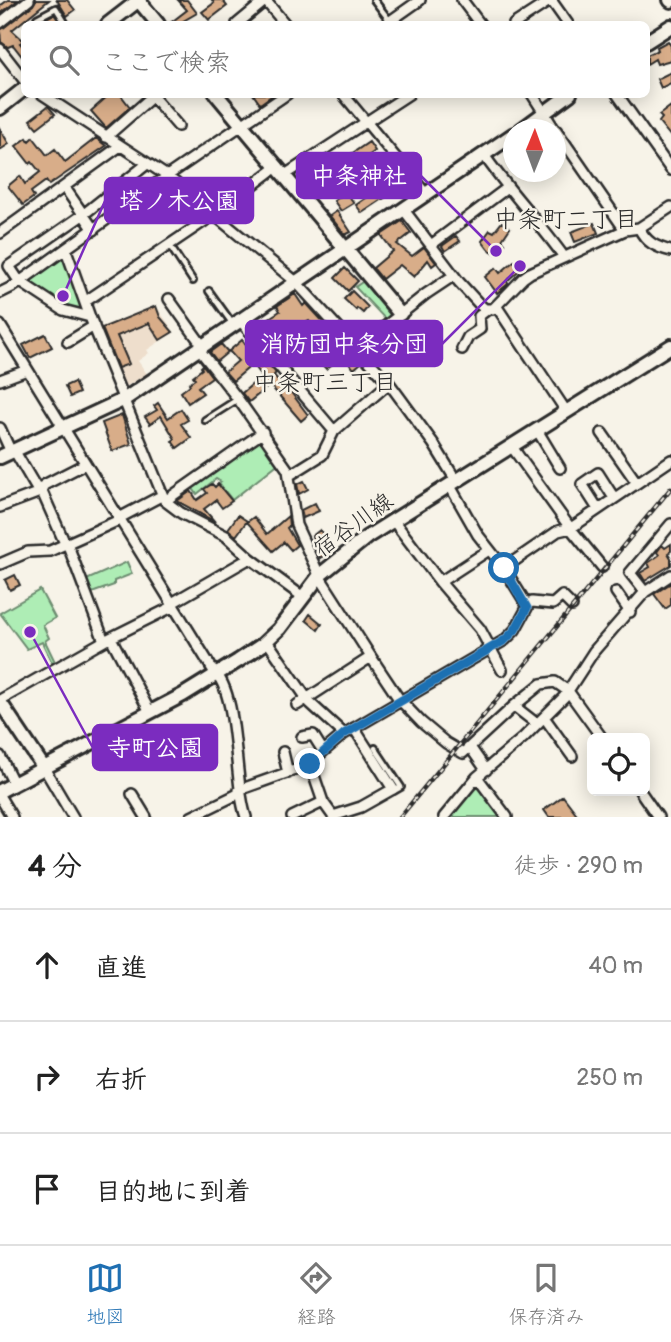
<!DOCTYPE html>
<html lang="ja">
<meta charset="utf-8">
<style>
:root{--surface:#fff;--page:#f2f2f2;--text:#222;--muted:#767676;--line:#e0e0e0;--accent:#1f6fb2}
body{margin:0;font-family:Pangolin,"Klee One",sans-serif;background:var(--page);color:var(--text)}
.controls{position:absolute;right:21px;bottom:21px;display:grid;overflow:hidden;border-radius:10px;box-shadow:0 4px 18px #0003}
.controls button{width:63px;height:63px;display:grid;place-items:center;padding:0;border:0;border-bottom:2px solid var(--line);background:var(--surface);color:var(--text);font:35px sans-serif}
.compass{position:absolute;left:503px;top:119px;width:63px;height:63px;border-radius:50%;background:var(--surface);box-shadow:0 4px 18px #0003;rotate:1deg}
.stop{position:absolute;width:21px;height:21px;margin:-16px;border:5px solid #1f6fb2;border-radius:50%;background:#fff}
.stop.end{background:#1f6fb2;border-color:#fff;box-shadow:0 2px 7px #0008}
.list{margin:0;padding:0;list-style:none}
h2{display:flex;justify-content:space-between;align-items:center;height:91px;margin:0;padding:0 28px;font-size:30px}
h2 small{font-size:23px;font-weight:400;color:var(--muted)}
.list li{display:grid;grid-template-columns:46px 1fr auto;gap:21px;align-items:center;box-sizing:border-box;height:112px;padding:0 28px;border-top:2px solid var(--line)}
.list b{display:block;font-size:26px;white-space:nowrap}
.list em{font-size:23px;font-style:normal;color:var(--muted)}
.icon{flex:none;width:38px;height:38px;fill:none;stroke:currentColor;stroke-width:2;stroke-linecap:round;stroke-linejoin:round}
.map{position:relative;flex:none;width:671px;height:817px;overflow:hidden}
.search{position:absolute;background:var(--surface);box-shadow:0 4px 18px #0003;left:21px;right:21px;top:21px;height:77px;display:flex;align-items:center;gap:18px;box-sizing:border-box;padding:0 24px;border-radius:10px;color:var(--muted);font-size:26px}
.sheet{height:427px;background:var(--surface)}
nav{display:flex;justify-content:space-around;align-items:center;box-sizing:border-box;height:98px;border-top:2px solid var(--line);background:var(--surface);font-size:19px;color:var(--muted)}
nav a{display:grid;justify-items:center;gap:4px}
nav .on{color:var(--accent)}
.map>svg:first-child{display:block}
.built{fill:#eedecc}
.green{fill:#aeedb5;stroke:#6c8c70;stroke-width:2}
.building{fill:#d8ad89;stroke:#2b2b2b;stroke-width:2;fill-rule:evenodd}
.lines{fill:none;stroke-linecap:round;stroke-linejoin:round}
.lane-casing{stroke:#2b2b2b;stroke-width:10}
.street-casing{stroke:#2b2b2b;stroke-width:14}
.secondary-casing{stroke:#2b2b2b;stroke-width:18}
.lane{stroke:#f7f3e8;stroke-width:4.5}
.street{stroke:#f7f3e8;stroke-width:9}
.secondary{stroke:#f7f3e8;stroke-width:12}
.rail-casing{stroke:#2b2b2b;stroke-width:4.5}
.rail{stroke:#f7f3e8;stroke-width:2;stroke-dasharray:5;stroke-linecap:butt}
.route{stroke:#1f6fb2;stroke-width:9}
.labels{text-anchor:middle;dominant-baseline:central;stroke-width:5;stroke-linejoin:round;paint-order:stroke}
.street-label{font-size:23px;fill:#2b2b2b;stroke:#f7f3e8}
.neighbourhood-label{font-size:24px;fill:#2b2b2b;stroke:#f7f3e8}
.leader{fill:none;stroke:#7b2cbf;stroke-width:2.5}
.callout-dot{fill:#7b2cbf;stroke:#f7f3e8;stroke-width:2.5}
.callout{fill:#7b2cbf;stroke:#7b2cbf;stroke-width:2.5}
.callout-label{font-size:24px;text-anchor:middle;font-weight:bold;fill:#fff}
</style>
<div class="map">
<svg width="671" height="817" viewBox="0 0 671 817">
<rect width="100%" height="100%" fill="#f7f3e8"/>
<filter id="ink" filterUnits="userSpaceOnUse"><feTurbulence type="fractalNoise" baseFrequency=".0143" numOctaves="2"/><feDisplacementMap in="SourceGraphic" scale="14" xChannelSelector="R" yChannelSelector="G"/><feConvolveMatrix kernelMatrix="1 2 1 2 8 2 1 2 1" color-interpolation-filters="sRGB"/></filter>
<g filter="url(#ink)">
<!-- built -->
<path class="built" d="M156,306L174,332L147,350L149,353L138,361L147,374L123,388L98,328Z"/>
<!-- green -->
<path class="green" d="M63,255L66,256L87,311L65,309L25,281Z
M365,280L393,313V316L387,321L355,287Z
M259,437H264L280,462L232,500L219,484L221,482L216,479L197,494L191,486Z
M127,562L132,574L114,581V585L89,594L84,581Z
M40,590L55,618L43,625L49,638L45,641L57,666L54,667L42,642L27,649L0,613Z
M478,781L503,817H449Z"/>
<!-- building -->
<path class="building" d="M8,0H18L0,14V6Z
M36,0H49L12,30L24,41L20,43L24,48V59L13,45L8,47L1,42L0,30L33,5Z
M57,0H67L75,10L67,16Z
M178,0H187L197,13L178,24H169L187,10Z
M212,0H222L227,6L209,20L202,12L214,3Z
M54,14L61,24H47L45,19Z
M668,41L671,46V60L657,64L655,59L647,64V55L658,50L657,47Z
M671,72V83L661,88L657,79Z
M110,94H120L130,107L106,128L91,111Z
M253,94H274L260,104Z
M48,106L55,114L37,128L30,120Z
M671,106V137L659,122L662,118L659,115Z
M0,129L9,144L0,150Z
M33,137L47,155L55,149L65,162L96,138L106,146L49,185L46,181L31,192L34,197L23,205L8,186L20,176L25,184L40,172L32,162L30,164L16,146L27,138L29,141Z
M369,142L375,151L313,196L304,186Z
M395,178L401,187L362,213L356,205Z
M346,192L354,203L341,211L334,201Z
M337,211L351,232L345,235L330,216Z
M402,221L411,233L397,244L412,256L424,247L436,263L432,266L428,260L414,277L400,265L382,279L373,268L393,251L381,235Z
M502,222L510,228L502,240L505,243L497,254L488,249L482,241L490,230L494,232Z
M594,223L598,233L575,242L571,232Z
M456,236L460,241L445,251L442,246Z
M514,261L517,264L520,261L524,266L507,281L508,284L497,293L485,277L496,268L500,273Z
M345,268L358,281L348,291L335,278Z
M352,291L368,307L363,313L357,308L356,310L344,299Z
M295,294L303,306L306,303L340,340L338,341L347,353L326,369L317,359L328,351L320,340L288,366L280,357L296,346L287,334L270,345L263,337L269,333L263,322L280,311L277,306ZM309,321L316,330L302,341L293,330Z
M156,306L160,317L173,332L160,340L149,323L117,336L129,364L118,368L102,328Z
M45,334L52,347L30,358L23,345Z
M242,340L251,351L254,348L264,359L276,373L274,375L282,385L284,383L308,415L301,421L270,385L249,402L242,393L262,376L253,364L233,381L225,372L238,361L229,351Z
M221,344L228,352L217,361L210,352Z
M352,354L361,363L354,369L346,359Z
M203,365L212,377L198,387L203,393L188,403L181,392L190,385L189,383L195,379L193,376L202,369L201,367Z
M74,382L79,393L70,397L65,386Z
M158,403L168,418L181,409L188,420L181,424L191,438L177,448L172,441L175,439L161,416L150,424L145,417L157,410L154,406Z
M122,415L131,444L112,451L102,423Z
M304,481L308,489L299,494L297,484Z
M212,484L215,487L218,484L232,501L222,508L216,500L204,509L215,522L177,501L191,491L197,500L207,493L204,489Z
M315,503L319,511L303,518L301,510Z
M238,515L247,521L236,536L228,529Z
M288,516L289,526L287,528L297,545L291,550L284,542L273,551L247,522L254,517L267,534Z
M320,530L333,550L320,558L312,536Z
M671,544V551L668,553L671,558V565L645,581L640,573L650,567L648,563L659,555L657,552L662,545L665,548Z
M15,575L20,585L10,590L5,580Z
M671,583V605L665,609L654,594Z
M310,614L322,624L318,630L306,620Z
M563,796L579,817H549L544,810Z"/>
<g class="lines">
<defs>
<path id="lane" d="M374,0L390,21
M37,24V18L56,8L66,24
M170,246L193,281
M209,291L232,323
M205,420L238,399
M375,748L401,787L394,791"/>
<path id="street" d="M265,0L285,24
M462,0L480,24
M551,0L568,24
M0,23L29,0
M237,24L266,0
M386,24L420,0
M514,24L551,0
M0,49L24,80
M42,94L167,176L295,281L389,383L433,443L457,482
M343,94L426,194
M532,94L555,130
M617,94L671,170
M153,97L178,126
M556,130L625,230
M106,137L155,94
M484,155C509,191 539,222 564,257
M285,175L409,94
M65,188L94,230
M404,210L459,282L480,305L485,309H493L523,278L530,273L625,230L639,228L671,207
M639,228C646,242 655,247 671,251
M0,233L120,146
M431,245L507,188
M66,250L90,317L165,501L181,513L226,536L250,558L303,597
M0,293L14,286L167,176L287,94
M169,299L202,345
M86,301L215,214L278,166
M497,307L566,411
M90,317L63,310L19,281L9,266L84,214L147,164
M239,319L334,431
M0,325L213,670C240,694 233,780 246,817
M68,342L94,326
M198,348L238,399L288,470L296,525L321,579L371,657L399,699L421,722L446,743L463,753L514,706L541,684L555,682L568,691L602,738
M358,348L426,294L453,276
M462,349L468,337L480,329L479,316L488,309
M0,380L27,370
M0,428L11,452
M537,430L560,468
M602,433L637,483
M512,447L571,529L602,567
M14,450L38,491L43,494L63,539L69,548L104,641
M290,475L322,455L334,431L389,383
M165,501L263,432
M0,507L40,492L44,485L85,464
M598,509L582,484L598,473L614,498
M393,520L440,582L480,629L502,670
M0,564L28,552L50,551L117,521L123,516L161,496
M504,568L558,531L571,528L671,460
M440,582L489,550
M616,592L630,612
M645,592L630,573L671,524
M172,603L250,558
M527,605L532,602L553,604L562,596L572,606
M111,638L150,712
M267,641L310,703L344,734
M0,700L104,641L174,606
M297,705L371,657
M514,706L537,724
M544,717L572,756
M302,737L313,735L323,751
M470,747L486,770
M283,752L288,773
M0,756L14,784
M310,764L323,802L333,816L361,807L393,789L354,728
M44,768L73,817
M477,777L507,817
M239,790L306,766L344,734L505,640L515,630L527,608V605L504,568L478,535L450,486
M640,791L658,817
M132,794L146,817
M0,797L12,817
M191,817L240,793
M292,817L323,802
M444,817L477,777L523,738L564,697L594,651L645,592L671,575"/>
<path id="secondary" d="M138,0L158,24
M670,0L671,1
M108,24L139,0
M646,42L671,26
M216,94L400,314
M0,108L24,89
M521,130L570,94
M0,457L125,399L514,134
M0,702L44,768
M0,791L183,695L238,661L262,645L279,629L320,575L367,537L671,346"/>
</defs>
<!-- lane casing -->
<use href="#lane" class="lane-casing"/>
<!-- street casing -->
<use href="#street" class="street-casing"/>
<!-- secondary casing -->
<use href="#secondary" class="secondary-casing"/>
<!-- lane -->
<use href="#lane" class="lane"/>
<!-- street -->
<use href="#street" class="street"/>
<!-- secondary -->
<use href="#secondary" class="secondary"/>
<defs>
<path id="rail" d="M400,817L671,488"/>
</defs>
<!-- rail casing -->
<use href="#rail" class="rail-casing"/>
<!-- rail -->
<use href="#rail" class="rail"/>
</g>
</g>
<g class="lines" filter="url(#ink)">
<!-- route -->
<path class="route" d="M310,764L344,734L505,640L515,630L527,608L504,568"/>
</g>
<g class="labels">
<!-- street labels -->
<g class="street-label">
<text transform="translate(353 525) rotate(-36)">宿谷川線</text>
</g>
<!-- neighbourhood labels -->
<g class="neighbourhood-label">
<text x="566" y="219">中条町二丁目</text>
<text x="325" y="382">中条町三丁目</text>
</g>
</g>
<!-- callouts -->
<path class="leader" d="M496 251L421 176M63 296L105 201M520 266L442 344M30 632L93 748"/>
<g class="callout-dot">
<circle cx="496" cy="251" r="7"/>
<circle cx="63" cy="296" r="7"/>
<circle cx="520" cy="266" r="7"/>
<circle cx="30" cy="632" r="7"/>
</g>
<g class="callout">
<rect x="297" y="153" width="124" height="45" rx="7"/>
<rect x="105" y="178" width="148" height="45" rx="7"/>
<rect x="246" y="321" width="196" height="45" rx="7"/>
<rect x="93" y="725" width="124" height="45" rx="7"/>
</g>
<g class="callout-label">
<text x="359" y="184">中条神社</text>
<text x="179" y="209">塔ノ木公園</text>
<text x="344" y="352">消防団中条分団</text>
<text x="155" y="756">寺町公園</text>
</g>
</svg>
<div class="controls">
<button><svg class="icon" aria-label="locate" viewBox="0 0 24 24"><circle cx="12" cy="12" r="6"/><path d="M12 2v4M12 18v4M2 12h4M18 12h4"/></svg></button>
</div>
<svg class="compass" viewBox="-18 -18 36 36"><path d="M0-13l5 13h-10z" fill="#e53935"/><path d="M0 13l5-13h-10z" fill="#767676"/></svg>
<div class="stop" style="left:504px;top:568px"></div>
<div class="stop end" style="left:310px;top:764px"></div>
<div class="search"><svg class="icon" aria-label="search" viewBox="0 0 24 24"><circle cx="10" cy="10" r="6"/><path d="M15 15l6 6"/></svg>ここで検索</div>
</div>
<section class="sheet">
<h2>4 分<small>徒歩 · 290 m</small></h2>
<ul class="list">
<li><svg class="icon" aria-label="ahead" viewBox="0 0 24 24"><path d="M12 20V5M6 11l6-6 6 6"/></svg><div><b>直進</b></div><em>40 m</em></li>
<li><svg class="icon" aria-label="right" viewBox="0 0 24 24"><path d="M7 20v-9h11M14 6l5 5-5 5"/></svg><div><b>右折</b></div><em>250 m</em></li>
<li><svg class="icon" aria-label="arrive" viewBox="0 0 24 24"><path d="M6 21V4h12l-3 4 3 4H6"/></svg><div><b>目的地に到着</b></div></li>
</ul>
</section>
<nav>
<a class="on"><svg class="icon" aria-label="map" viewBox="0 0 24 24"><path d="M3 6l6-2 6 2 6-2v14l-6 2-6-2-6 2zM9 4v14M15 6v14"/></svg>地図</a>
<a><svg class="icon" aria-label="directions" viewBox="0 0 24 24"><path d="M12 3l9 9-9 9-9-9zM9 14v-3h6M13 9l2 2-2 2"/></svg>経路</a>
<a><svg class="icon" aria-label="saved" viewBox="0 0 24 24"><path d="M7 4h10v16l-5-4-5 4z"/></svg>保存済み</a>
</nav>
